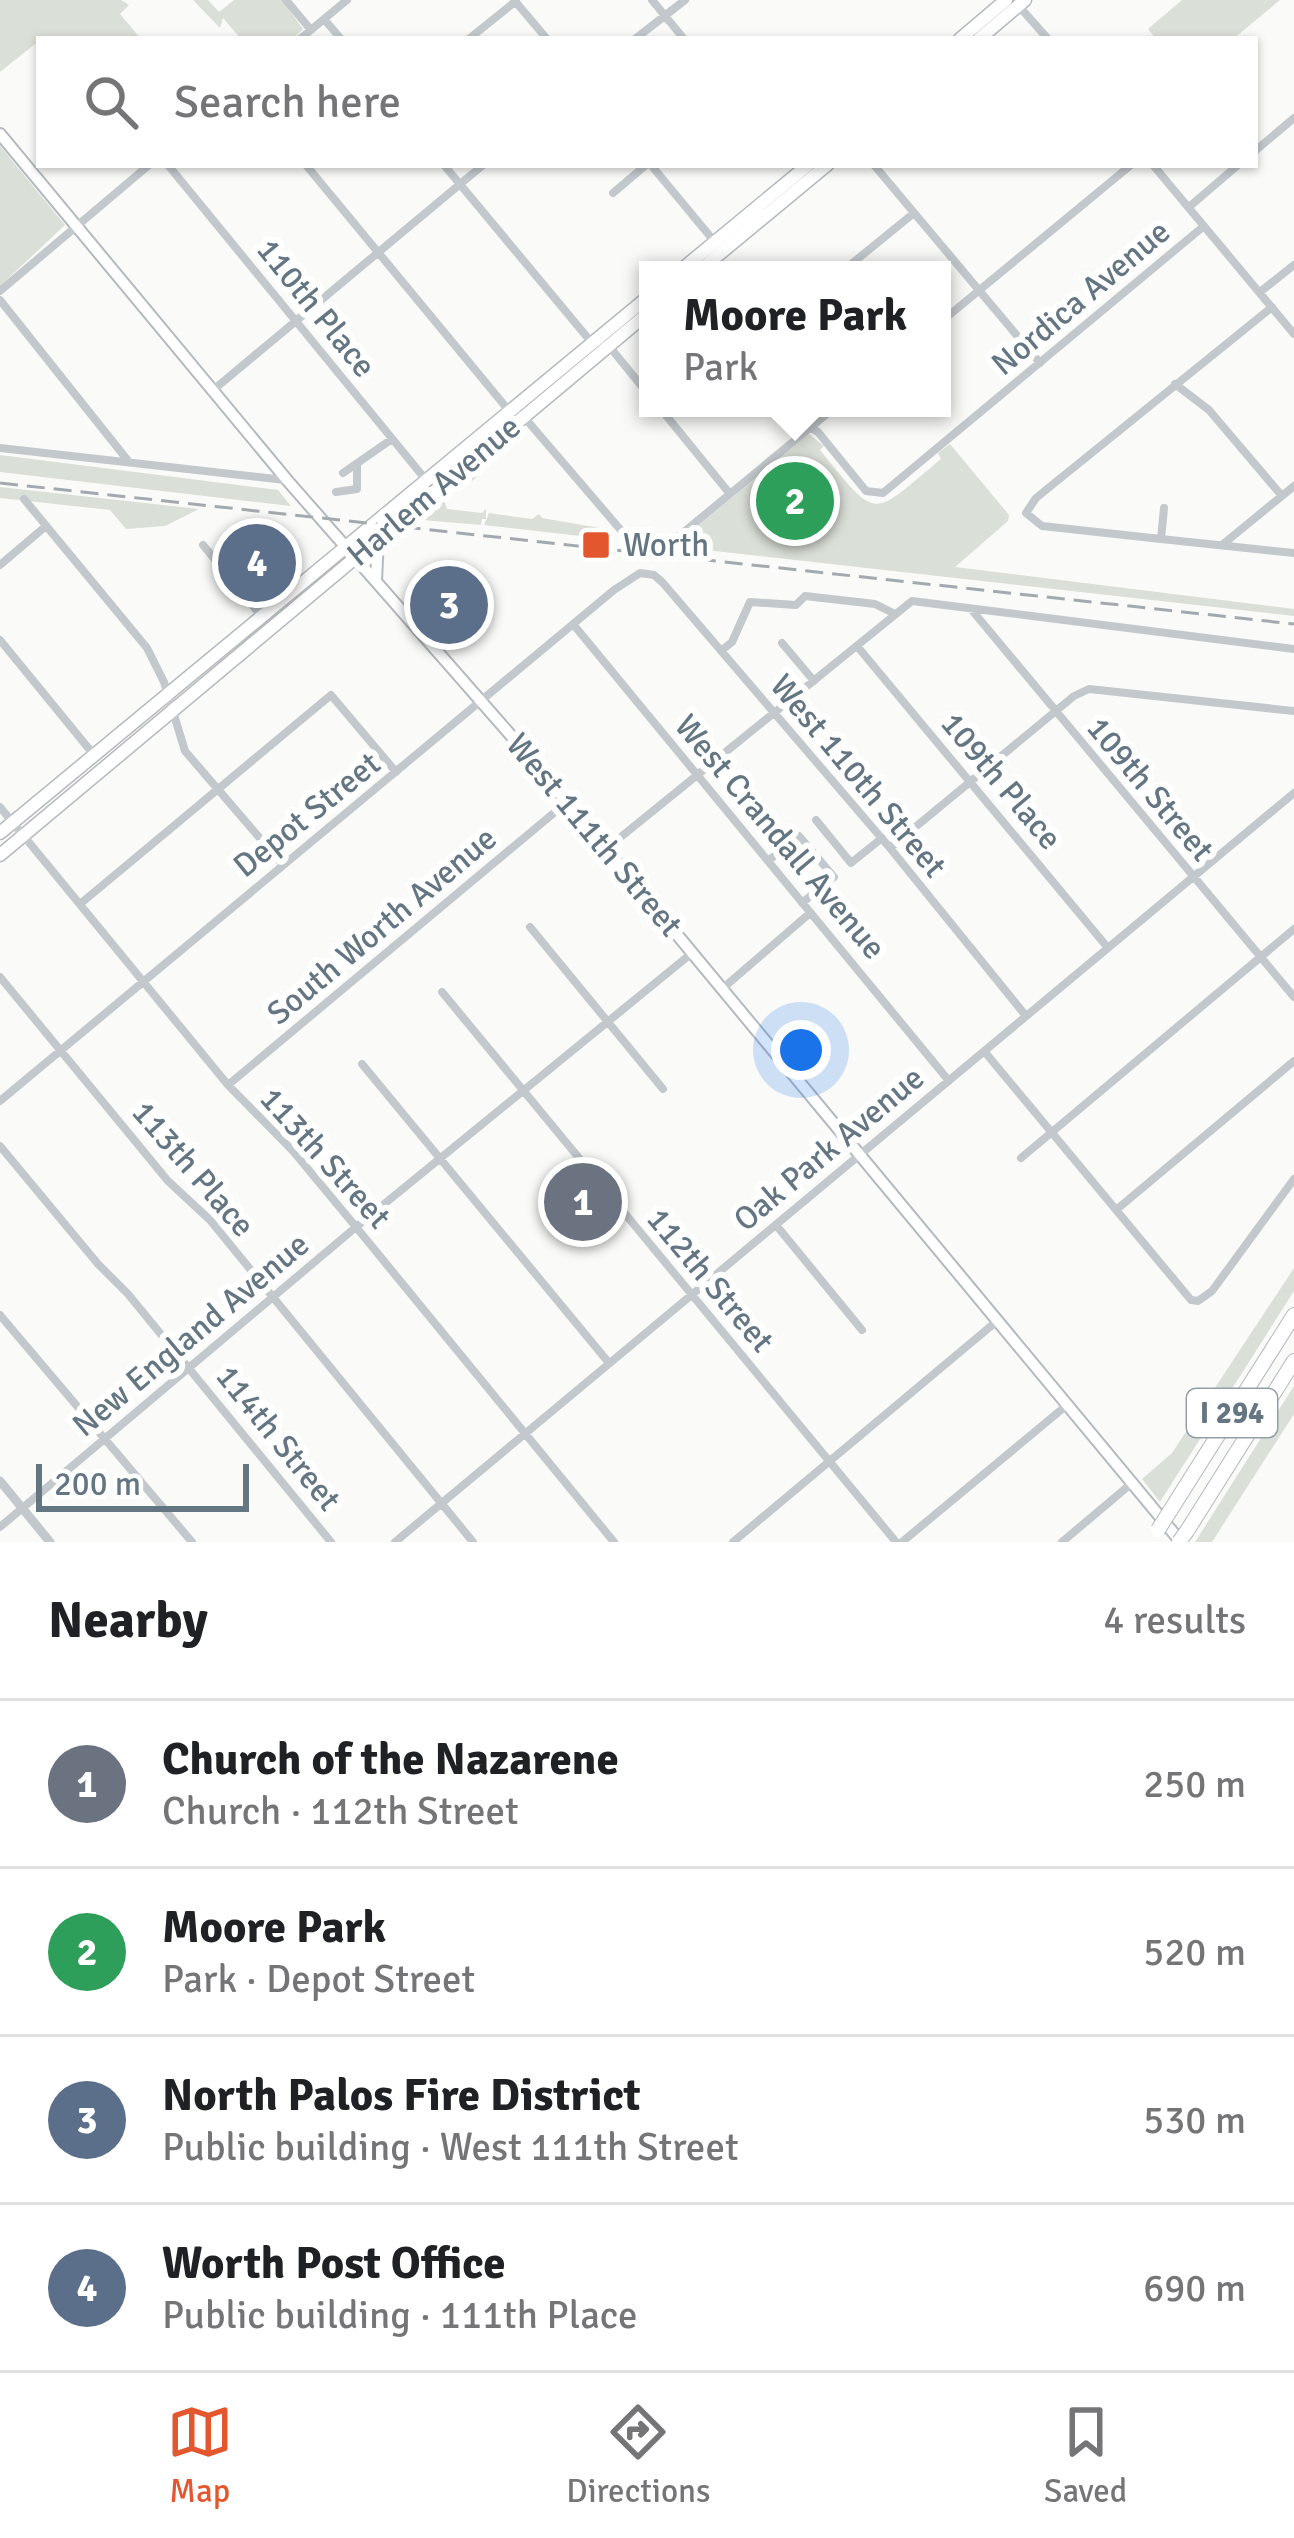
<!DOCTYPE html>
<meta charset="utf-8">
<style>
:root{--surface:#fff;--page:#f2f2f2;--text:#202124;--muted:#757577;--line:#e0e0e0;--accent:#e4572e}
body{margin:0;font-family:Signika,sans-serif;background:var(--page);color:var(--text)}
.scale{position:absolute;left:36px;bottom:30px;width:213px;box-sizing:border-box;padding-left:12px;border:6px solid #657683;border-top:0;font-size:33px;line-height:42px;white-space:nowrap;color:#657683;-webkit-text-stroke:9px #fff;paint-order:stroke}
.you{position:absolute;left:801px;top:1050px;width:42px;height:42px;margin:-30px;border:9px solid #fff;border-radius:50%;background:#1a73e8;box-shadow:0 0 0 18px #1a73e833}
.badge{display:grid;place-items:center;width:78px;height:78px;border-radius:50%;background:var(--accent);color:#fff;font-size:39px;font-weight:700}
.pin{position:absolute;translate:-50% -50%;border:6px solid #fff;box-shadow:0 3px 12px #0006}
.popup{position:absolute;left:639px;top:261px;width:312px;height:156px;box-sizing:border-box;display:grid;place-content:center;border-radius:0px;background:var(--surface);filter:drop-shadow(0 3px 9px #0005);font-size:39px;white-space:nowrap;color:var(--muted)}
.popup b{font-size:45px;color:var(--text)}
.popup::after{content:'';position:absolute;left:50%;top:100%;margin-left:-24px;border:24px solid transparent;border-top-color:var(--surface)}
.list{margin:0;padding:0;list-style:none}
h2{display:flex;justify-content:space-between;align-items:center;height:156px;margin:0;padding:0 48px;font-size:51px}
h2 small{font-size:39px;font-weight:400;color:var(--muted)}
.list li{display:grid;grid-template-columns:78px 1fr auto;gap:36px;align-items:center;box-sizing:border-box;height:168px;padding:0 48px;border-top:3px solid var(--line)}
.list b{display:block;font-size:45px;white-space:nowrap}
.list p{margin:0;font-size:39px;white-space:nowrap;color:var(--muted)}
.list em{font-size:39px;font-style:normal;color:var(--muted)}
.icon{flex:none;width:66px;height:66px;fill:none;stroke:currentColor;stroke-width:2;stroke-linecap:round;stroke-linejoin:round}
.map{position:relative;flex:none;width:1294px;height:1542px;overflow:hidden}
.search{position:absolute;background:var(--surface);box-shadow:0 3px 9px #0004;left:36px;right:36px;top:36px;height:132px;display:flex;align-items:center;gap:30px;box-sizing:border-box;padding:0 42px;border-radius:0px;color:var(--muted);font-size:45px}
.sheet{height:828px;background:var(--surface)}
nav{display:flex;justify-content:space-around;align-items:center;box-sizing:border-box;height:168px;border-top:3px solid var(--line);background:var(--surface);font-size:33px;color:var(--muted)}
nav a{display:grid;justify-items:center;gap:6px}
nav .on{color:var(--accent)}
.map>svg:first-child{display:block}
.green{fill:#dadfd7}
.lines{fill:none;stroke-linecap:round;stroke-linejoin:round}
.secondary-casing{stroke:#b3babf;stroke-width:14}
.primary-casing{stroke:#b5babe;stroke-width:15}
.motorway-casing{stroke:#b4b9bd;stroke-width:16}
.minor{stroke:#c3c8cc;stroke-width:8}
.tertiary{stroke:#c3c8cc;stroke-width:9}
.secondary{stroke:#fff;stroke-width:10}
.primary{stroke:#fff;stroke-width:12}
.motorway{stroke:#fff;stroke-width:14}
.rail{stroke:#a2aab0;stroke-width:3;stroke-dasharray:18 9;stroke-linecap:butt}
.motorway-bridge-casing{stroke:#b4b9bd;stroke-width:16;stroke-linecap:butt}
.motorway-bridge{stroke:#fff;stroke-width:14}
.poi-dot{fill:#e4572e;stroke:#fff;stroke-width:4.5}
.labels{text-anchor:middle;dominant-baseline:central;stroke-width:12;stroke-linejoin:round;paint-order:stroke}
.shield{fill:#fff;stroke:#939fa8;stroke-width:3}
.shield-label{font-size:30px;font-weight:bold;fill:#657683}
.street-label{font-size:33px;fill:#657683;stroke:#fff}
.poi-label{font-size:33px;fill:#657683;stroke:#fff;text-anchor:start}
</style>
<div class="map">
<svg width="1294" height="1542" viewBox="0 0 1294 1542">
<rect width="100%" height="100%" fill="#fafaf8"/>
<!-- green -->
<path class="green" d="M0,0H121L129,5L120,14L141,39L45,36L0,72Z
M193,0H208L219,12L234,0H282L303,29L293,39H241L223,18L220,28Z
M1182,0H1280L1233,39H1156L1148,29Z
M0,146L65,225L0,286Z
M809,434L824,446L820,450C879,523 871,517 941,459L938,453L950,444L1009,515L1008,521L955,567L1294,609V616L661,545L682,539Z
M0,455L278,490L291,506L0,472Z
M471,467L478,476L472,481L467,477L443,497L447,509L482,513L486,509V519H482L481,525L411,519Z
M0,487L199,509L165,526L126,529L110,510L0,498Z
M489,513L532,519L539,514L542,518L600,528L594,535L609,531L611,540L591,537L590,533L589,537L484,525Z
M1294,1268V1291L1160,1502L1142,1479L1172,1453Z
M1294,1386V1414L1212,1542H1195Z"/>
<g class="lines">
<defs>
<path id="secondary" d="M0,134L287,480L528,755L1181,1542
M376,581L378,538"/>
<path id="primary" d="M960,39L1006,0
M979,39L1025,0
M681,270L808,165
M700,270L827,165
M0,833L648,297
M0,855L648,313"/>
<path id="motorway" d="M1170,1511L1294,1315
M1187,1531L1294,1361"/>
</defs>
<!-- secondary casing -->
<use href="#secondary" class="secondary-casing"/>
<!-- primary casing -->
<use href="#primary" class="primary-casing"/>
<!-- motorway casing -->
<use href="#motorway" class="motorway-casing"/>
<!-- minor -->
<path class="minor" d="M286,0L311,30
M514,0L547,39
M652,0L684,39
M1017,4L1048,39
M324,19L341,39
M470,38L516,1
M300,39L347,0
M635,39L685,0
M1255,151L1294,118
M168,165L426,480
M306,165L510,412L524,417L625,535L673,541L834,408
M444,165L592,343L609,346L648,394
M651,165L714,241
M874,165L1040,363
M1153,165L1294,334
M613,193L646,165
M1189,207L1238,165
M844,270L914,213
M0,291L149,165
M1260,292L1294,265
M0,300L129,462
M942,321L1131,165
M1175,384L1209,410L1282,496
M212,391L483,165
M660,408L730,494
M791,408L801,422L818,432L866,491L883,493L1204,226
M0,448L285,480
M343,473L392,439
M336,492L357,489V465
M24,499L147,648L164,682L185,751L283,865
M1164,508L1161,539L1294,553
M1161,539L1042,526L1026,513L1036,498L1272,307
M203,545L262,617
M1222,545L1294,486
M0,565L46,526
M971,609L1294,997
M573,624L949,1081
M0,640L94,755
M782,643L814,681
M857,646L1108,948
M721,651L732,642L750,602L796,605L805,596L875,604L895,614
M0,807L228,1085L293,1151L356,1227L614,1542
M816,820L851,863L882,838
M890,848L1074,696L1089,689L1294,711
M606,849L912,601L1294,649
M768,861L799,836L834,877L802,903
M80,904L331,695L396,772
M530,927L663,1089
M0,977L168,1181L210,1220L473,1542
M722,989L810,913
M442,992L896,1542
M984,1051L1191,1300L1198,1301L1212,1291L1294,1179
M362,1064L609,1363
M228,1085L567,802
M0,1101L614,590L640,573L654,575L663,583L890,848L1026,1016
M0,1146L98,1264L128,1294L331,1542
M1021,1158L1294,929
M1116,1210L1294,1061
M776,1225L862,1330
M0,1315L192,1542
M0,1527L356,1227L692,953
M395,1542L1294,793
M733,1542L997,1321
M902,1542L1067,1405
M1062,1542L1132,1483"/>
<!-- tertiary -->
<path class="tertiary" d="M0,1481L50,1542"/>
<!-- secondary -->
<use href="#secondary" class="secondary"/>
<!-- primary -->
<use href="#primary" class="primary"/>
<!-- motorway -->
<use href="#motorway" class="motorway"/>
<!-- rail -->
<path class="rail" d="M0,483L1294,624"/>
<defs>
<path id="motorway-bridge" d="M1158,1530L1170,1511
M1179,1542L1187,1531"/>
</defs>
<!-- motorway-bridge casing -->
<use href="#motorway-bridge" class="motorway-bridge-casing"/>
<!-- motorway-bridge -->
<use href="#motorway-bridge" class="motorway-bridge"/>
</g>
<!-- markers -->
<rect class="poi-dot" x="581" y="530" width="30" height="30" rx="6"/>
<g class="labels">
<!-- shield labels -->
<rect class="shield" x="1187" y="1389" width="90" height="48" rx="9"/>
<g class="shield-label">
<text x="1232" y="1413">I 294</text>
</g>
<!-- street labels -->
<g class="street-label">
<text transform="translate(1081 298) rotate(-40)">Nordica Avenue</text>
<text transform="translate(316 308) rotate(51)">110th Place</text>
<text transform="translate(434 491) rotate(-40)">Harlem Avenue</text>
<text transform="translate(858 776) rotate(50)">West 110th Street</text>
<text transform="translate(1001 781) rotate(50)">109th Place</text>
<text transform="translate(1150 789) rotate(50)">109th Street</text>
<text transform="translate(307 815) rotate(-39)">Depot Street</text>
<text transform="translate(594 835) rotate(50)">West 111th Street</text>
<text transform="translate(780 837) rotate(50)">West Crandall Avenue</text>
<text transform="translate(382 926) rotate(-40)">South Worth Avenue</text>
<text transform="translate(829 1149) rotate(-40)">Oak Park Avenue</text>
<text transform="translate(325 1158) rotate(48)">113th Street</text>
<text transform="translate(193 1169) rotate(49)">113th Place</text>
<text transform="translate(710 1280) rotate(50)">112th Street</text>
<text transform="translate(191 1335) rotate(-40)">New England Avenue</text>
<text transform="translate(278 1438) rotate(51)">114th Street</text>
</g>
<!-- poi labels -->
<g class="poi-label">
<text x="623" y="545">Worth</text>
</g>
</g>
</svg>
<div class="scale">200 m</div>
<div class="you"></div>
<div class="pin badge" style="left:583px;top:1202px;background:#6b7280">1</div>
<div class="pin badge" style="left:795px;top:501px;background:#2e9e5b">2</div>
<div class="popup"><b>Moore Park</b>Park</div>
<div class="pin badge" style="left:449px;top:605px;background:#5c6f8a">3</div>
<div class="pin badge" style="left:257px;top:563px;background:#5c6f8a">4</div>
<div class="search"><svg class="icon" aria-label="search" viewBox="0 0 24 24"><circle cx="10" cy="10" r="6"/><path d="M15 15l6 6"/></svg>Search here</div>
</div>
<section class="sheet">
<h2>Nearby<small>4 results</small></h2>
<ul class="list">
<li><span class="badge" style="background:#6b7280">1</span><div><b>Church of the Nazarene</b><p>Church · 112th Street</p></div><em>250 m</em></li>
<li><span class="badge" style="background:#2e9e5b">2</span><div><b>Moore Park</b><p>Park · Depot Street</p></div><em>520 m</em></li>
<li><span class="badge" style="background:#5c6f8a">3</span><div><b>North Palos Fire District</b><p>Public building · West 111th Street</p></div><em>530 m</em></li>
<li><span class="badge" style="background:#5c6f8a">4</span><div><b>Worth Post Office</b><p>Public building · 111th Place</p></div><em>690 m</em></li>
</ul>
</section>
<nav>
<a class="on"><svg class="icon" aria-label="map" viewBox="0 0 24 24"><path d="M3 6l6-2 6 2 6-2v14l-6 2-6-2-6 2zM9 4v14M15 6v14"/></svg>Map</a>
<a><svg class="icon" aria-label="directions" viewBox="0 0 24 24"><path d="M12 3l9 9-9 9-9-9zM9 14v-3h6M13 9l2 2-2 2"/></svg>Directions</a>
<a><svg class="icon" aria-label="saved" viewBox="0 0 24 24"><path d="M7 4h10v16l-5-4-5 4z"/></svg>Saved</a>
</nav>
